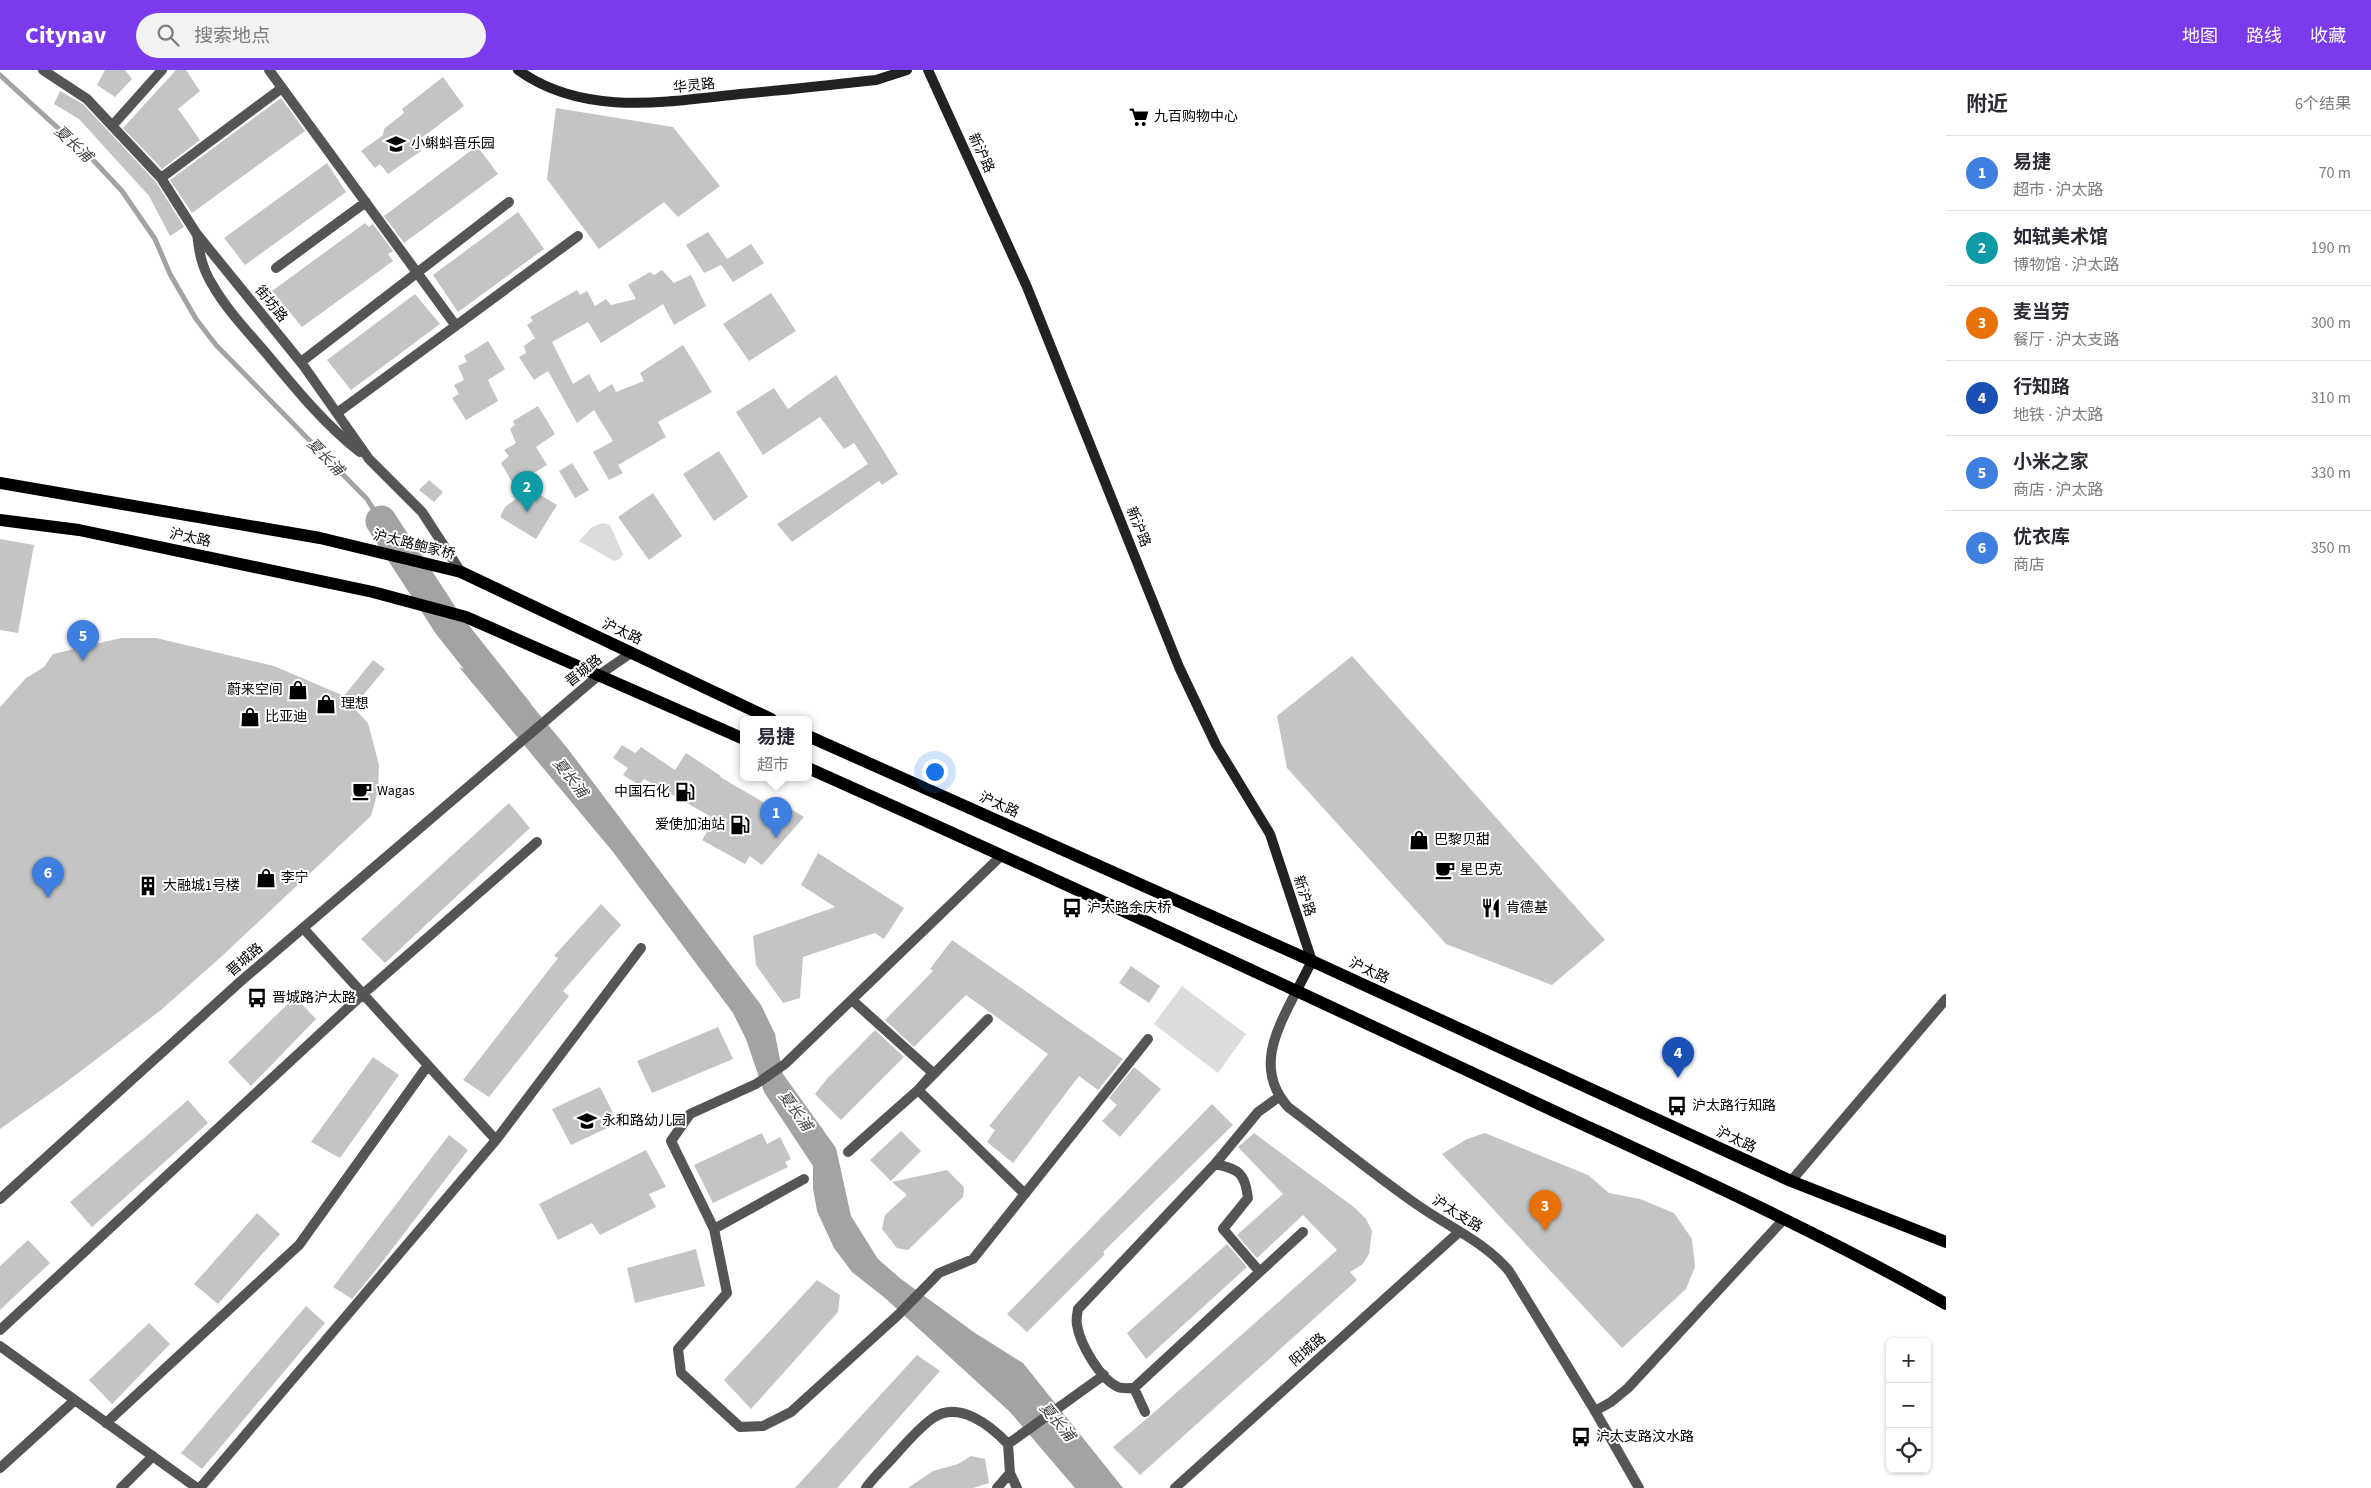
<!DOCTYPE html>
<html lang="zh">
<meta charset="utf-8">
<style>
:root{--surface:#fff;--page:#f2f2f3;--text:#2b2b33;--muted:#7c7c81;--line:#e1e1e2;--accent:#7c3aed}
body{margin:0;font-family:"Source Sans 3","Noto Sans SC",sans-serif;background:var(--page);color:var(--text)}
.controls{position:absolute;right:15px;bottom:15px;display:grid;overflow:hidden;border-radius:8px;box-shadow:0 1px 4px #0004}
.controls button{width:45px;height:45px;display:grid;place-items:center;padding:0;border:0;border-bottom:1px solid var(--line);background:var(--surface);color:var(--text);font:25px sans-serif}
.you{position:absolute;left:934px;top:701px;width:18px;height:18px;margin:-12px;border:4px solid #fff;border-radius:50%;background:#1a73e8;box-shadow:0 0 0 8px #1a73e833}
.badge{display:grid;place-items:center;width:32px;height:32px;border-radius:50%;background:var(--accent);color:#fff;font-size:16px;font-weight:700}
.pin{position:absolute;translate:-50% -41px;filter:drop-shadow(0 1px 2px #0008)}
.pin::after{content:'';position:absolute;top:26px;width:18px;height:15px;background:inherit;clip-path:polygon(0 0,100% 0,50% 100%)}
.popup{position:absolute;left:740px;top:646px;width:72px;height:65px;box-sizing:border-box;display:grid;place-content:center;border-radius:8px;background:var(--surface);filter:drop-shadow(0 1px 4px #0005);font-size:16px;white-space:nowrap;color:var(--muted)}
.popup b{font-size:19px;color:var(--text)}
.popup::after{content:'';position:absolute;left:50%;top:100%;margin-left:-10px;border:10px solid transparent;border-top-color:var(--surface)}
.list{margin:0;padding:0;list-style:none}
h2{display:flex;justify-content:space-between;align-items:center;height:65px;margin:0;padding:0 20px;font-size:21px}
h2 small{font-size:16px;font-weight:400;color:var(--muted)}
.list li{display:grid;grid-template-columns:32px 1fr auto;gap:15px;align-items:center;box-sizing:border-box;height:75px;padding:0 20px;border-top:1px solid var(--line)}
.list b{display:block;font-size:19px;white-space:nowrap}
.list p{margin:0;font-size:16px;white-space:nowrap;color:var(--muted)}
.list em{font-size:16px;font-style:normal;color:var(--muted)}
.icon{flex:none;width:28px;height:28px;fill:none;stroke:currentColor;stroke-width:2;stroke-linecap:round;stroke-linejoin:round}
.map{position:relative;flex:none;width:1946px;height:1418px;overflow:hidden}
header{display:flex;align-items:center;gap:30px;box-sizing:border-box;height:70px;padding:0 25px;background:var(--accent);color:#fff}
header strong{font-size:24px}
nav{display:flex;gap:28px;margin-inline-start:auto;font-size:18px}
.search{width:350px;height:45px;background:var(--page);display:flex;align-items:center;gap:12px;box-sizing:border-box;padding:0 18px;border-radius:28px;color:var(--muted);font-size:19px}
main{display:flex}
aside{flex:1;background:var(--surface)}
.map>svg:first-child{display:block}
.green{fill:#dcdcdc}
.water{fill:#a3a3a3}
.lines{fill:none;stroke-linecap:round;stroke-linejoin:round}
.stream{stroke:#a3a3a3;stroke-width:5}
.river{stroke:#a3a3a3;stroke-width:31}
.building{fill:#c4c4c4}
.minor{stroke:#555;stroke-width:10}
.tertiary{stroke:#555;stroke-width:10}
.secondary{stroke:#222;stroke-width:10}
.primary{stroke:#000;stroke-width:12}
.labels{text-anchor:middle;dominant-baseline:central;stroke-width:4;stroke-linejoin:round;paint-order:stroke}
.street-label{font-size:14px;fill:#000;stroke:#fff}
.poi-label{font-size:14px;fill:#000;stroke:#fff;text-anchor:start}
.water-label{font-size:15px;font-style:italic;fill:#444;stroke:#fff}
</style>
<header>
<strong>Citynav</strong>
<div class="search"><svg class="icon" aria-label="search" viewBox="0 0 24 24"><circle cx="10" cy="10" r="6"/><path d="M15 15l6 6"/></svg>搜索地点</div>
<nav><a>地图</a><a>路线</a><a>收藏</a></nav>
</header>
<main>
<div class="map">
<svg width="1946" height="1418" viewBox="0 0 1946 1418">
<rect width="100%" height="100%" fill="#fff"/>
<!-- green -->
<path class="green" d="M603,453L610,455L623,484L620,489L614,491L579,471L592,457Z
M1182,916L1246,964L1218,1003L1154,954Z"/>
<!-- water -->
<path class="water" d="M459,597L519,620L568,679L761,935L775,964L783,1004L836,1078L851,1146L878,1189L901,1209L975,1263L1023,1293L1123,1418H1075L1010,1342L885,1228L852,1202L834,1178L817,1141L813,1118V1096L764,1022L746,969L733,943L613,782Z"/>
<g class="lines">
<!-- stream -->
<path class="stream" d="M0,5L94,91L122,121L155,169L170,204L196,249L216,275L367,429L381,451"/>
<!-- river -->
<path class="river" d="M381,451L448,554L517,641"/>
</g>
<!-- building -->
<path class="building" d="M105,0H125L132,9L115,27L97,15Z
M176,0H186L200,21L178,39L200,70L162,99L123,58Z
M443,7L464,36L416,72L421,81L388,104L380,94L375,98L361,81L383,65L384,59L404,43L402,39Z
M60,21L83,34L156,112L184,157L170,166L149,126L79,49L54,34Z
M281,28L305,61L192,143L170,110Z
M556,38L673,57L720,116L678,147L664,132L599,179L547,109Z
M477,76L498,104L404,173L384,146Z
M327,93L346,122L245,195L224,168Z
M518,142L544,179L458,242L433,205Z
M365,153L369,157L373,154L393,181L388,184L393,191L302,257L272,221Z
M708,162L727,189L751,174L764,193L733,212L721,195L704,203L686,175Z
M662,200L674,213L691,205L706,236L674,255L663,234L601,273L588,252L552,272L573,314L589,304L599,322L612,314L616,322L644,311L640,303L683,275L712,322L658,352L666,367L618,395L623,403L609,410L593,382L613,371L594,340L577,353L548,301L534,310L519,287L526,283L524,276L535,268L527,255L533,251L530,247L577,220L580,225L587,221L595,236L606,229L611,235L636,229L628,215L650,202L654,205Z
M771,223L796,261L749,291L723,254Z
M415,224L440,254L351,320L327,290Z
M488,271L505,299L488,310L498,331L466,350L452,328L459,324L454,315L464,310L458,296L467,292L464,286Z
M836,305L898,404L882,415L879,411L792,472L777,454L868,394L854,373L844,379L820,347L763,385L736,342L774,318L788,339Z
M538,336L555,364L536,377L547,395L519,412L557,435L536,469L500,447L505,437L520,426L501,393L509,386L504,380L516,373L510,359L515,355L513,351Z
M719,381L748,427L714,451L683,404Z
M572,393L589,420L575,428L559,401Z
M429,410L443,422L434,432L419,420Z
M653,423L682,466L649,490L618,447Z
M0,469L34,475L18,563L0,560Z
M121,568H156L274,596L344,626L373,590L385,599L353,637L368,653L379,695L378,721L371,746L221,887L161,940L65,1013L0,1059V637L26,608L44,597L53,584Z
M1352,586L1605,870L1552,915L1446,874L1287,698L1277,646Z
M622,675L635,683L641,677L675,700L686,683L721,706L720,707L782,743L786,736L804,747L762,795L750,786L745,794L702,770L715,749L644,709L639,715L623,705L628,698L613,688Z
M509,733L530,758L385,893L361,869Z
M818,783L904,838L884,869L875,863L803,887L800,928L783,933L756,895L753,866L835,837L801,815Z
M601,834L621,855L563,921L569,926L489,1027L463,1010L558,888L554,886Z
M952,870L1123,989L1098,1020L1079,1006L1013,1093L987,1072L995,1060L989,1056L1048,984L966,925L914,977L885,950L933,901L930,899Z
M1131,896L1160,916L1149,933L1119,913Z
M295,927L316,949L251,1016L228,992Z
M718,957L733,989L652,1023L637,991Z
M875,960L904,987L841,1050L815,1024L826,1010Z
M373,987L399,1005L340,1088L311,1072Z
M1134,997L1161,1019L1120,1067L1102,1051L1117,1035L1109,1028Z
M600,1017L618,1053L571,1075L552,1039Z
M188,1030L208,1053L92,1157L70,1132Z
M1212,1034L1233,1055L1103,1182L1105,1184L1027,1262L1007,1244Z
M901,1061L921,1081L891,1111L870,1090Z
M762,1063L767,1074L780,1067L791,1089L785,1092L788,1097L713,1133L694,1095Z
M1254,1063L1355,1138L1366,1149L1372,1161L1369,1184L1363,1194L1350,1202L1357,1210L1140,1405L1113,1377L1150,1346L1337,1180L1303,1145L1257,1188L1237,1165L1283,1124L1238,1077Z
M1485,1063L1588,1105L1609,1123L1640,1129L1674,1143L1692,1169L1695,1197L1686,1219L1622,1278L1442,1084L1467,1069Z
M449,1065L468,1080L376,1200L352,1229L333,1217Z
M646,1080L666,1117L649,1124L656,1137L600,1165L592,1153L558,1170L539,1134Z
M947,1100L964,1117L963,1127L908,1180L897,1178L882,1159L885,1145L907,1125L892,1112Z
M257,1143L280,1164L218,1234L194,1214Z
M28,1170L50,1193L0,1240V1196Z
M1227,1174L1247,1197L1146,1289L1127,1263Z
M696,1179L705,1216L635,1233L627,1198Z
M817,1210L840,1225L838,1242L751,1339L724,1310Z
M306,1236L325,1253L202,1399L181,1383Z
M149,1253L170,1274L112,1334L89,1310Z
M917,1285L940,1301L837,1418H795Z
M971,1386L985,1389L989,1413L973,1418H908L933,1401L958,1394Z"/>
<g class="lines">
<!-- minor -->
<path class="minor" d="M43,0L87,29L161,108L196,163L303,295L369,389L422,442L461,502
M269,0L456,256
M112,56L162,0
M161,108L282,18
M197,164C199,182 202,198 212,214C226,239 248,262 266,283C295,318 324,354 360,382
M276,198L366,132
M301,292L509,132
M337,343L578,166
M1002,785L785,994L756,1014L690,1044L671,1071L714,1159L727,1223L678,1279L681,1303L740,1357L763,1356L791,1342L898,1245L939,1203L973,1189L1148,969
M852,930L933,1003L918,1020L1025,1124
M1279,1027L1258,1042L1215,1094L1078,1239C1077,1244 1076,1250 1077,1255C1080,1274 1100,1309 1118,1317C1122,1319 1130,1318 1134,1318L1303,1162
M496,1070L641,878
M848,1082L918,1020L988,949
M1215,1094C1239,1099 1245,1103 1248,1128L1223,1159L1259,1201
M714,1159L804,1109
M0,1260L363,924L537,772
M0,1276L197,1418
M1134,1318L1145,1342
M1595,1341L1611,1332L1628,1318L1784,1149
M106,1353L299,1175L428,995
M1008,1374L1010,1403L1017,1418
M0,1398L75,1330
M121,1418L153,1386
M200,1418L496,1070L303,858
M866,1418C875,1405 887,1395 897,1383C908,1371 920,1357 933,1348C959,1330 991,1356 1008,1374L1104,1305
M997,1418L1010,1403"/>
<!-- tertiary -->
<path class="tertiary" d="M1297,920C1277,959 1254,999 1288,1037C1332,1070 1374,1105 1419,1136C1449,1157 1485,1172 1509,1201L1595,1341L1639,1418
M1791,1111L1946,929
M0,1129L241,911L599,605L631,583
M1175,1418L1459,1162"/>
<!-- secondary -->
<path class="secondary" d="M518,0C583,47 666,32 740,24C785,20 831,15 876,10L907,0
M928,0L1027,217L1179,597L1216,675L1270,764L1312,891L1297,920"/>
<!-- primary -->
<path class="primary" d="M0,413L320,468L461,502L771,649
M0,450L79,460L373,522L466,547L744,669
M808,666L1312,891L1791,1111L1946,1172
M808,698C1043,803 1276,911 1509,1020C1656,1089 1805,1154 1946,1234"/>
</g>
<!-- icons -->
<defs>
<symbol id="supermarket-bare" viewBox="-9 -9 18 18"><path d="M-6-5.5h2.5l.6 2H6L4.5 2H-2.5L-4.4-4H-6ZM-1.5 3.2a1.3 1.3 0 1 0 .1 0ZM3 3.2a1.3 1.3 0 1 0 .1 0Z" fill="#000" stroke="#fff" stroke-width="2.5" paint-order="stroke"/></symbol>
<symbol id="school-bare" viewBox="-9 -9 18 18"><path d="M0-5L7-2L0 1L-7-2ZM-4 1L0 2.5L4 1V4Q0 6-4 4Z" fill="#000" stroke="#fff" stroke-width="2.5" paint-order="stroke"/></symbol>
<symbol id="shop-bare" viewBox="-9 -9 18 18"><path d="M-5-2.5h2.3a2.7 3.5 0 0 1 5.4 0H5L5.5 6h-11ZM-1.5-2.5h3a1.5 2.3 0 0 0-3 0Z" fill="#000" stroke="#fff" stroke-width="2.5" paint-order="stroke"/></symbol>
<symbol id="cafe-bare" viewBox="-9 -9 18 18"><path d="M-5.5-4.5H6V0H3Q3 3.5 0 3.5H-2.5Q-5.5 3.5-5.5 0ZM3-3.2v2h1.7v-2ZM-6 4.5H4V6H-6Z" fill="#000" stroke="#fff" stroke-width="2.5" paint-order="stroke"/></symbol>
<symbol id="fuel-bare" viewBox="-9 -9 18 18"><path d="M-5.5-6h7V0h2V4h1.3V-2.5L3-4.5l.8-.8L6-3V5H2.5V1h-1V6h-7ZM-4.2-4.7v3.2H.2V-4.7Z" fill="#000" stroke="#fff" stroke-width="2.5" paint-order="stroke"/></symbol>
<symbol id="building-bare" viewBox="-9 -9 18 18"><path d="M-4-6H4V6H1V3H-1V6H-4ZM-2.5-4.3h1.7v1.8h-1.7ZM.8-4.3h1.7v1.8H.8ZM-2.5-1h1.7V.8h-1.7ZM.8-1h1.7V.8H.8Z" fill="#000" stroke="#fff" stroke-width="2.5" paint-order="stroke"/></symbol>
<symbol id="bus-bare" viewBox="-9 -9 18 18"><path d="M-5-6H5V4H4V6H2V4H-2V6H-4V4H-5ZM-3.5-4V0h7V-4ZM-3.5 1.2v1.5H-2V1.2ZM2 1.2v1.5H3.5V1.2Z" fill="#000" stroke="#fff" stroke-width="2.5" paint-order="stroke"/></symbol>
<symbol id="restaurant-bare" viewBox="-9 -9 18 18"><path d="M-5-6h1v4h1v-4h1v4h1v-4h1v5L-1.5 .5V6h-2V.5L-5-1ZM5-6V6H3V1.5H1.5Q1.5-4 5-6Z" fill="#000" stroke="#fff" stroke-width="2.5" paint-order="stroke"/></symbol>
</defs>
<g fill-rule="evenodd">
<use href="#supermarket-bare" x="1125" y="33" width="28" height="28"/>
<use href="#school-bare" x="382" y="60" width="28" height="28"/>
<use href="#shop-bare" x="284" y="606" width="28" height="28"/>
<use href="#shop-bare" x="312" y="620" width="28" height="28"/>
<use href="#shop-bare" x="236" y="633" width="28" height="28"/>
<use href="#cafe-bare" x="348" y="707" width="28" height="28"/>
<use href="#fuel-bare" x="671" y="708" width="28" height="28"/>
<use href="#fuel-bare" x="726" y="741" width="28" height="28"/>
<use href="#shop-bare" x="1405" y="756" width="28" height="28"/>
<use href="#cafe-bare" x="1431" y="786" width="28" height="28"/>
<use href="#shop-bare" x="252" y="794" width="28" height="28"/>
<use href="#building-bare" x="134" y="802" width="28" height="28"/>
<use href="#bus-bare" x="1058" y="824" width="28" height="28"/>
<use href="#restaurant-bare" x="1477" y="824" width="28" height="28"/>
<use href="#bus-bare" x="243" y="914" width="28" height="28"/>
<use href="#bus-bare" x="1663" y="1022" width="28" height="28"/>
<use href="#school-bare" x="573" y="1037" width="28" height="28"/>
<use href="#bus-bare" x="1567" y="1353" width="28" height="28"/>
</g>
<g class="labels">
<!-- street labels -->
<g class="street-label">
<text transform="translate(694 16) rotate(-6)">华灵路</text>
<text transform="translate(981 83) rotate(65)">新沪路</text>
<text transform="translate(271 234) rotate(51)">街坊路</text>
<text transform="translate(1138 457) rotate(68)">新沪路</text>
<text transform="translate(190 468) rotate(12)">沪太路</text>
<text transform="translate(414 475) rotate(14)">沪太路鲍家桥</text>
<text transform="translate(622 562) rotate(25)">沪太路</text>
<text transform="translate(584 601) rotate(-39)">晋城路</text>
<text transform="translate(999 735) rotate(24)">沪太路</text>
<text transform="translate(1304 826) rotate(72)">新沪路</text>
<text transform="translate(245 890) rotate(-41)">晋城路</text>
<text transform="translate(1369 901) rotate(25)">沪太路</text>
<text transform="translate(1736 1070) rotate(25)">沪太路</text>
<text transform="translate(1457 1144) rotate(32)">沪太支路</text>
<text transform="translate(1308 1280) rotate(-41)">阳城路</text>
</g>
<!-- poi labels -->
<g class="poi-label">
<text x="1154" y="47">九百购物中心</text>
<text x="411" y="74">小蝌蚪音乐园</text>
<text x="283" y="620" text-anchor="end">蔚来空间</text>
<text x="341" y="634">理想</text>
<text x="265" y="647">比亚迪</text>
<text x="377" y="721">Wagas</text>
<text x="670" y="722" text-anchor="end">中国石化</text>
<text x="725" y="755" text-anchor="end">爱使加油站</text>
<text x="1434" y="770">巴黎贝甜</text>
<text x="1460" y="800">星巴克</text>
<text x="281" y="808">李宁</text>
<text x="163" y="816">大融城1号楼</text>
<text x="1087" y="838">沪太路余庆桥</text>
<text x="1506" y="838">肯德基</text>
<text x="272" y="928">晋城路沪太路</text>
<text x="1692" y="1036">沪太路行知路</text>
<text x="602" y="1051">永和路幼儿园</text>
<text x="1596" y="1367">沪太支路汶水路</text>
</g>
<!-- water labels -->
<g class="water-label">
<text transform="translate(73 74) rotate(43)">夏长浦</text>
<text transform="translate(325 387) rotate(46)">夏长浦</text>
<text transform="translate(570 708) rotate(52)">夏长浦</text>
<text transform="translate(795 1041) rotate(54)">夏长浦</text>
<text transform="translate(1057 1352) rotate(50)">夏长浦</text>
</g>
</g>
</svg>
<div class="controls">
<button>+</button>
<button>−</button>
<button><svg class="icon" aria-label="locate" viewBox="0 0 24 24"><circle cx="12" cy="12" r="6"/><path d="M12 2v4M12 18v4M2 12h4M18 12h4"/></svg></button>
</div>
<div class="you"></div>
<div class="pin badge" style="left:776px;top:768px;background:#3f7fe0">1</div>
<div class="popup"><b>易捷</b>超市</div>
<div class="pin badge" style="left:527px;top:442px;background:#0f9aa8">2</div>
<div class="pin badge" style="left:1545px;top:1161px;background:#e8710a">3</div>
<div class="pin badge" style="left:1678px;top:1008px;background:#1a4fb4">4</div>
<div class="pin badge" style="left:83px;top:591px;background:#3f7fe0">5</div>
<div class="pin badge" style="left:48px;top:828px;background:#3f7fe0">6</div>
</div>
<aside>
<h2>附近<small>6个结果</small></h2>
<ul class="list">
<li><span class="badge" style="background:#3f7fe0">1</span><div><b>易捷</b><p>超市 · 沪太路</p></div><em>70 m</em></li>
<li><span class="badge" style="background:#0f9aa8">2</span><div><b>如轼美术馆</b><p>博物馆 · 沪太路</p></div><em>190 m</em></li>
<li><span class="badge" style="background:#e8710a">3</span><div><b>麦当劳</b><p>餐厅 · 沪太支路</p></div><em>300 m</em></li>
<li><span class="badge" style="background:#1a4fb4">4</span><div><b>行知路</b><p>地铁 · 沪太路</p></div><em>310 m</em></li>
<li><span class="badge" style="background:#3f7fe0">5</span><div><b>小米之家</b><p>商店 · 沪太路</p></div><em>330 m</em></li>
<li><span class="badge" style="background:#3f7fe0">6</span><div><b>优衣库</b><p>商店</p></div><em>350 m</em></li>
</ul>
</aside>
</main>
